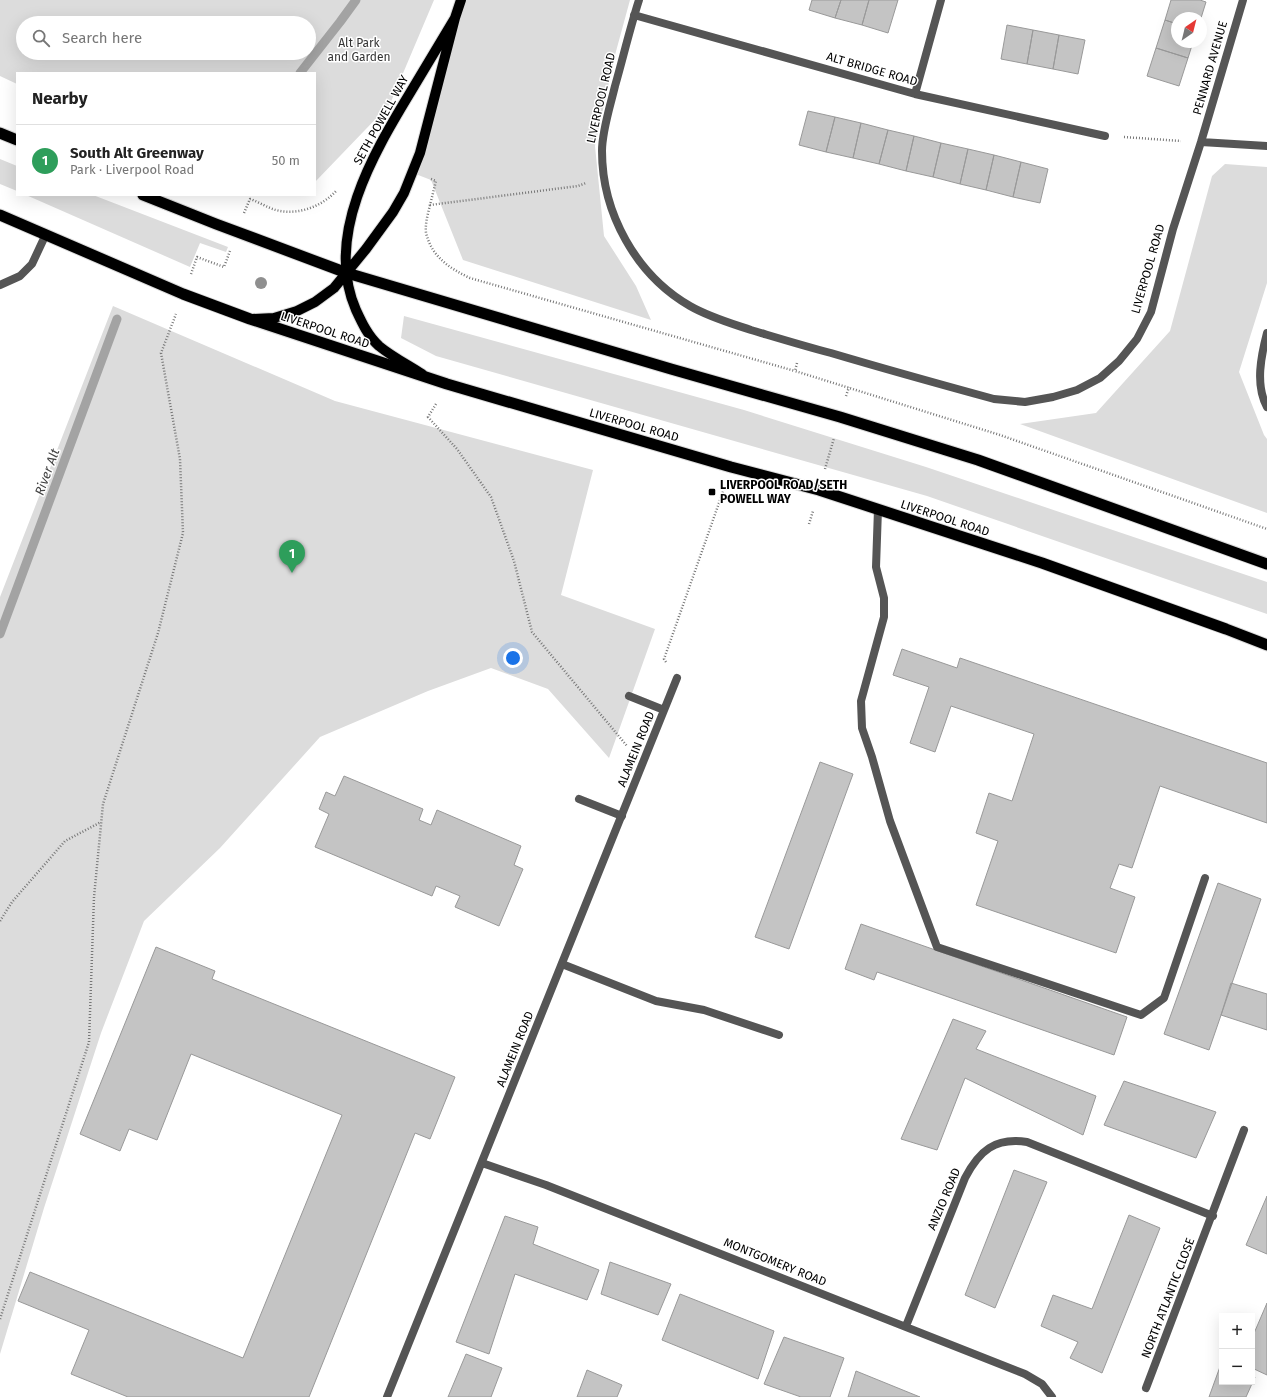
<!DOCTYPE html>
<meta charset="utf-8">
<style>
:root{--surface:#fff;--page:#f6f6f6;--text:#222;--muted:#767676;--line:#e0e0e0;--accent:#000}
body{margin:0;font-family:"Fira Sans",sans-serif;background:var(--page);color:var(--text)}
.controls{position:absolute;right:12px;bottom:12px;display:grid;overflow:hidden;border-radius:0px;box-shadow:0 4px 16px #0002}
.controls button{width:36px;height:36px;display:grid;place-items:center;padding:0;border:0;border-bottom:1px solid var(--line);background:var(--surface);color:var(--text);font:20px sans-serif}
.compass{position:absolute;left:1171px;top:12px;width:36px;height:36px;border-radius:50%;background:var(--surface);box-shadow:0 4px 16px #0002;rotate:35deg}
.you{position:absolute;left:513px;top:658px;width:14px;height:14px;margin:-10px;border:3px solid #fff;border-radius:50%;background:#1a73e8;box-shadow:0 0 0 6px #1a73e833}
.badge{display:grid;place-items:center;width:26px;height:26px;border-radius:50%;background:var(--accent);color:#fff;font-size:13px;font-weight:700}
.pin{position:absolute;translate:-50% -33px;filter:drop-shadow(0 1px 2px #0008)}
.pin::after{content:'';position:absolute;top:21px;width:14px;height:12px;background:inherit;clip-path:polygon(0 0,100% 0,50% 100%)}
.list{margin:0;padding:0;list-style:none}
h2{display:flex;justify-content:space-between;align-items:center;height:52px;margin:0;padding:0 16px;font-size:17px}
h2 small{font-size:13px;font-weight:400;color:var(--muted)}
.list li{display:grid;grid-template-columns:26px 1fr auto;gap:12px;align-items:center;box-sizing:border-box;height:72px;padding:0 16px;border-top:1px solid var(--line)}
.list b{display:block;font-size:15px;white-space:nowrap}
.list p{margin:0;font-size:13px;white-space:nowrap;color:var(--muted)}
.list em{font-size:13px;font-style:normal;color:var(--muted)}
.icon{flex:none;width:22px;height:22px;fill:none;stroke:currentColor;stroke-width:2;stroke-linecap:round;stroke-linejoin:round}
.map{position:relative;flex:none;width:1267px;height:1397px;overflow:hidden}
.search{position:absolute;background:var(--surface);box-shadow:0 4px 16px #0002;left:16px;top:16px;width:300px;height:44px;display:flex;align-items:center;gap:10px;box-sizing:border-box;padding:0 14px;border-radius:22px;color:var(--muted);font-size:15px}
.panel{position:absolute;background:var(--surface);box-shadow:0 4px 16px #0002;left:16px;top:72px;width:300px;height:124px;border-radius:0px}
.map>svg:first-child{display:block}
.green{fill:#dcdcdc;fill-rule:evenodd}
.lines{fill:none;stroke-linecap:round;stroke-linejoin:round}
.stream{stroke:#a3a3a3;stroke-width:9}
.building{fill:#c4c4c4;stroke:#999}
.primary-casing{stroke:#dbdbdb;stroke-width:12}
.trunk-casing{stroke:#dbdbdb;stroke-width:13}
.path{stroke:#777;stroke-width:2.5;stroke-dasharray:1 2;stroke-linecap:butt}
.service{stroke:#555;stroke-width:8}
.minor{stroke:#555;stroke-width:8}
.primary{stroke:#000;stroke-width:10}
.trunk{stroke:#000;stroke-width:11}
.tree{fill:#8f8f8f}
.poi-dot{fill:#000;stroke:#fff;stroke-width:1.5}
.labels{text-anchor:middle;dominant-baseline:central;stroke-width:3;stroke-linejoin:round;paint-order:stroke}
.park-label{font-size:12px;fill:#333;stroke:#fff}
.street-label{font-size:12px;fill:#000;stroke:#fff}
.poi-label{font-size:12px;font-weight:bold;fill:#000;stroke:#fff;text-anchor:start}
.water-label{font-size:13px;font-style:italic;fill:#444;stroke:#fff}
</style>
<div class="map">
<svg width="1267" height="1397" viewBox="0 0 1267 1397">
<rect width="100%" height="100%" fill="#fff"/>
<!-- green -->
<path class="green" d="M0,0H434L390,104L315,182V73H17V84L0,76ZM23,23H309V53H23Z
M461,0H630L615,55L595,146L604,236L636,286L651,320L463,260L431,180L413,173Z
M0,159L17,166V191L0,184Z
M1225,164L1267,167V283L1239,372L1264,435L1267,439V513L1020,424L1096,413L1170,331L1212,176Z
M26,195H93L228,247L226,252L200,243L190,267Z
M113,306L335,401L593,470L561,595L655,629L609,758L548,689L491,668L428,691L320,737L220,848L144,921L101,1033L44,1208L0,1354V597Z
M404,316L744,410L926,467L1267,582V614L927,496L436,356L401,338Z"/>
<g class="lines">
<!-- stream -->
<path class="stream" d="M300,73L340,22L356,0
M0,634L117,319"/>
</g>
<!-- building -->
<path class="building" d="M812,0H841L835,18L809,10Z
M841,0H869L862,25L835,18Z
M869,0H898L888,33L862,25Z
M1171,0H1200L1206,2L1201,18H1177V24L1165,20Z
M1165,20L1177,24V42H1193L1188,58L1156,48Z
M1007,25L1033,30L1027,64L1001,59Z
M1033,30L1059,35L1053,69L1027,64Z
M1059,35L1085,40L1078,74L1053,69Z
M1156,48L1188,58L1179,86L1147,76Z
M808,111L835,117L826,152L799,145Z
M835,117L861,123L853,158L826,152Z
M861,123L888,130L879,164L853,158Z
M888,130L914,136L906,171L879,164Z
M914,136L941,143L933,177L906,171Z
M941,143L968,149L960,184L933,177Z
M968,149L994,155L986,190L960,184Z
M994,155L1021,162L1013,197L986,190Z
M1021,162L1048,169L1040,203L1013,197Z
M902,649L957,668L960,658L1267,763V823L1160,786L1132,868L1119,864L1110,888L1135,897L1116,953L976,905L998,841L976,833L989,793L1012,801L1034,734L951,706L935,752L910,743L929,687L893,675Z
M820,762L853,774L789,949L755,937Z
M344,776L423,809L419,820L431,825L437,810L521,846L514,865L523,869L499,926L455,907L460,896L436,886L432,896L315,847L329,814L319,809L326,792L335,796Z
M1218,883L1261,899L1209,1050L1164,1034Z
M861,924L1127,1017L1114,1055L877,972L874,980L845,969Z
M156,947L215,971L212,979L455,1077L430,1139L415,1133L309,1397H128L71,1374L89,1330L18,1301L30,1272L243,1358L342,1115L191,1054L157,1140L129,1129L120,1151L80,1134Z
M1231,983L1267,994V1030L1221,1015Z
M953,1019L986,1031L976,1049L1096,1096L1083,1135L965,1078L937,1150L901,1139Z
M1124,1081L1216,1112L1196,1158L1104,1125Z
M1014,1170L1047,1182L995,1308L965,1295Z
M1267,1196V1254L1246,1245Z
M1129,1215L1160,1228L1102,1373L1070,1358L1078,1342L1041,1326L1053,1295L1092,1309Z
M505,1216L538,1227L533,1244L599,1270L587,1300L515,1274L489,1354L456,1342Z
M610,1262L671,1284L658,1315L601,1294Z
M680,1294L774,1331L758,1379L662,1340Z
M1267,1303V1375L1252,1368V1338Z
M784,1337L844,1358L830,1397H801L764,1384Z
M466,1354L502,1368L491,1397H448Z
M1221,1364L1222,1382H1252V1376L1255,1377L1246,1397H1209Z
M587,1370L622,1385L617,1397H577Z
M856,1371L920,1397H848Z"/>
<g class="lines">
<defs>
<path id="primary" d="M252,319L274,318L297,311L315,302L334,288L366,249L393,212L404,193L420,153L455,18L461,0
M422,374C408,365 391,356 379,346C368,336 362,323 356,310C324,237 373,154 410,93C425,68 440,43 455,18"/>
<path id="trunk" d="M0,133L17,140
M143,195L216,224L347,273L671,369L840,417L978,460L1267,564
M0,215L183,294L250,319L447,384L731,467L819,490L1042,563L1226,629L1267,645"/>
</defs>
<!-- primary casing -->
<use href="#primary" class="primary-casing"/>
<!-- trunk casing -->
<use href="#trunk" class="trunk-casing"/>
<!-- path -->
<path class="path" d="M1124,137L1181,141
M431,179L436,181L430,205L578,186L586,183
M430,205C428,214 425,223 426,233C432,257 449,268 470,278L795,371
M244,213L250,199C259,202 268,208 276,210C298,216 323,206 337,190
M191,274L197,257L224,267L230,251
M797,363L795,371L1000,435L1267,529
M846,396L849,387
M436,404L428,417L457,449L491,497L514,561L532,632L627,746
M825,469L834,438
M809,524L813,511
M666,662L664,659L725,486
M0,921L12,902L65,841L101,822
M0,1319L89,1042L94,897L103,804L158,633L183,533L180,459L161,353L176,314"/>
<!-- service -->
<path class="service" d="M0,285L20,276L32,264L46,234
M878,509L876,567L884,598V617L861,701L862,728L872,757L890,821L937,947L1141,1015L1164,998L1205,878
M579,799L622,816
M562,964L656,1001L704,1010L779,1035"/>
<!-- minor -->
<path class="minor" d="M639,0C630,28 623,58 615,86C610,107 602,131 602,151C602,213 636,275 690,306C709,317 730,323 751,330C778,338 804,346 831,353C885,369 939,384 994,399L1025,402L1053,397L1077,390L1100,378L1119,361L1137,339L1151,312L1173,229L1201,142L1243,0
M634,15L915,94L1105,136
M915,94L941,0
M1201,142L1267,146
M1267,333C1261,356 1255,385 1267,407
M629,696L664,710
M482,1163L546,1185L1025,1374L1042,1384L1052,1397
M906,1326L965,1178C979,1151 995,1137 1027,1142L1213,1216
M1146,1388L1244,1130
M387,1397L677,678"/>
<!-- primary -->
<use href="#primary" class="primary"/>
<!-- trunk -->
<use href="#trunk" class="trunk"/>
</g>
<!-- trees -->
<circle class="tree" cx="261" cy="283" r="6"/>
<!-- markers -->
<rect class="poi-dot" x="708" y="488" width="8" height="8" rx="2"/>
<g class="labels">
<!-- park labels -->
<g class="park-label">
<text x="359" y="43">Alt Park<tspan x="359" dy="14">and Garden</tspan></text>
</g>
<!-- street labels -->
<g class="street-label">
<text transform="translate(1210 68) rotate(-74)">PENNARD AVENUE</text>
<text transform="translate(872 69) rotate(16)">ALT BRIDGE ROAD</text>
<text transform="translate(601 98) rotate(-77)">LIVERPOOL ROAD</text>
<text transform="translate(381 120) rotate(-61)">SETH POWELL WAY</text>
<text transform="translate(1148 269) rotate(-74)">LIVERPOOL ROAD</text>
<text transform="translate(325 330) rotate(18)">LIVERPOOL ROAD</text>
<text transform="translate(634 425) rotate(16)">LIVERPOOL ROAD</text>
<text transform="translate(945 518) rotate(18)">LIVERPOOL ROAD</text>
<text transform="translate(636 749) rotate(-68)">ALAMEIN ROAD</text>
<text transform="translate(515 1049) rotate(-68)">ALAMEIN ROAD</text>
<text transform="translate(944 1199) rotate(-67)">ANZIO ROAD</text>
<text transform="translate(775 1262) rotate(22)">MONTGOMERY ROAD</text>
<text transform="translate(1168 1298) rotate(-69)">NORTH ATLANTIC CLOSE</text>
</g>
<!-- poi labels -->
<g class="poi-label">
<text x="720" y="485">LIVERPOOL ROAD/SETH<tspan x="720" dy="14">POWELL WAY</tspan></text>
</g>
<!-- water labels -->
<g class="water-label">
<text transform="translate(47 472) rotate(-70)">River Alt</text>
</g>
</g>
</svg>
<div class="controls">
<button>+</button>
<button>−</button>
</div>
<svg class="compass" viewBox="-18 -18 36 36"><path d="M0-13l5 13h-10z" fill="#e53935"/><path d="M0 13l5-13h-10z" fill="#767676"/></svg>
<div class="you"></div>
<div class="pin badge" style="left:292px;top:573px;background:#2e9e5b">1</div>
<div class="search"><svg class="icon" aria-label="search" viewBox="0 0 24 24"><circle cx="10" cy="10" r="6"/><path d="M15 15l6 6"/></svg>Search here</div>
<section class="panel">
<h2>Nearby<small></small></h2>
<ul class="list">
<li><span class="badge" style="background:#2e9e5b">1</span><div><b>South Alt Greenway</b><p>Park · Liverpool Road</p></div><em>50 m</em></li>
</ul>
</section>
</div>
